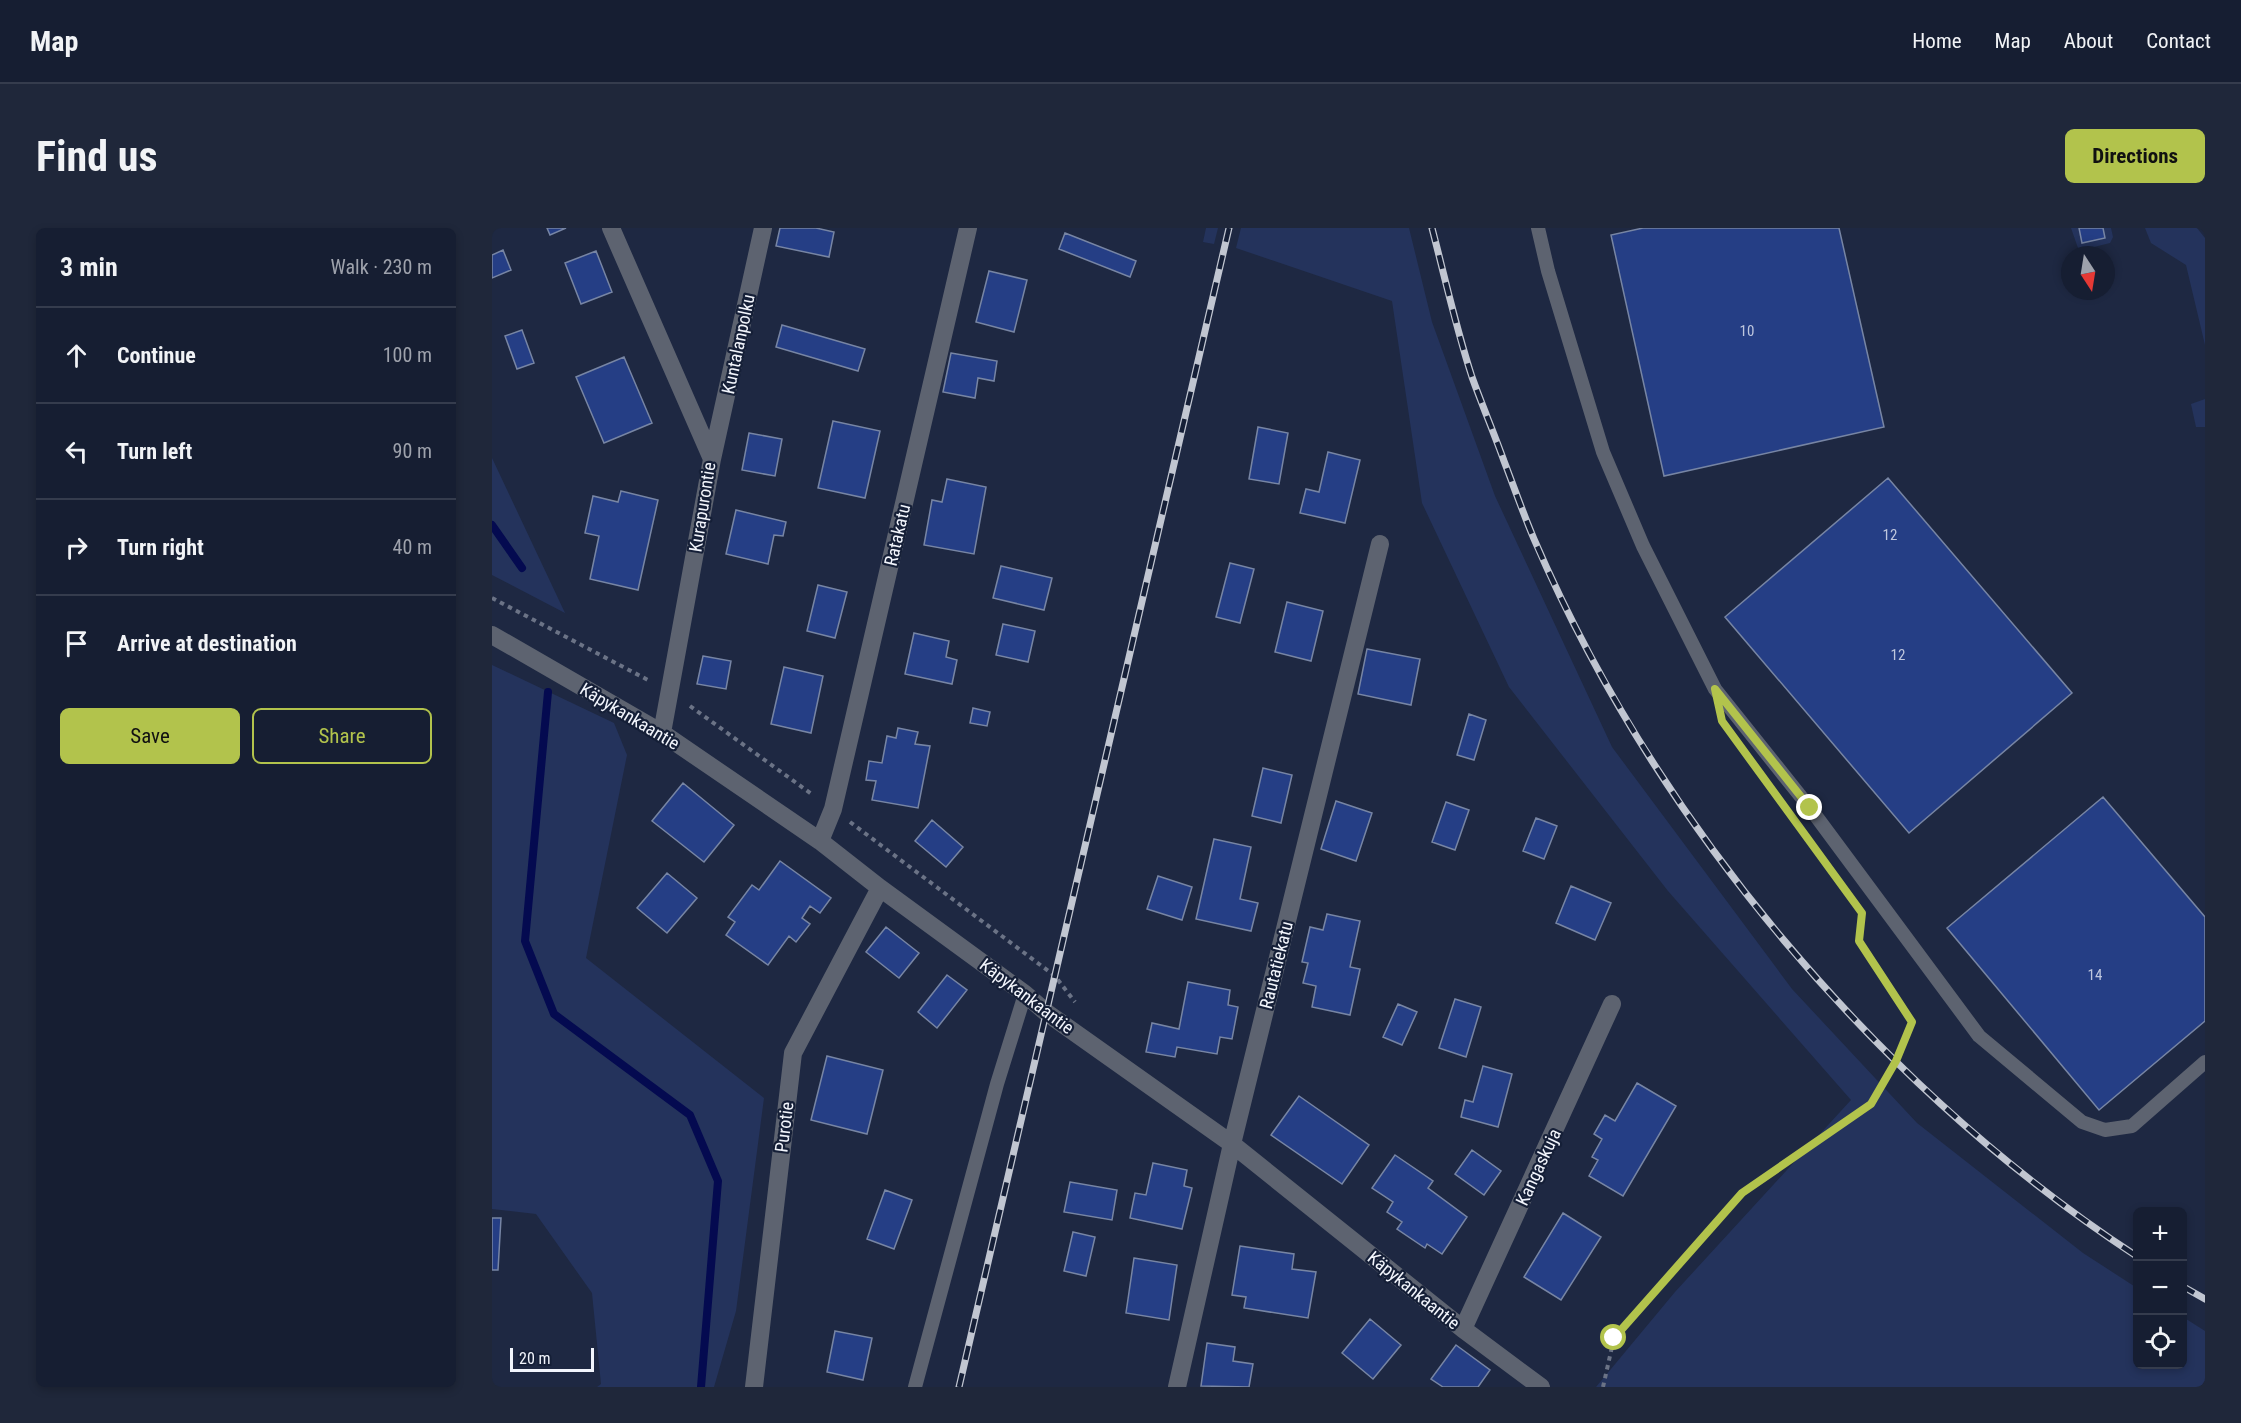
<!DOCTYPE html>
<meta charset="utf-8">
<style>
:root{--surface:#161e32;--page:#1f273a;--text:#f1f3f6;--muted:#9ea2ac;--line:#353c4d;--accent:#b2c34c}
body{margin:0;font-family:"Roboto Condensed",sans-serif;background:var(--page);color:var(--text)}
.controls{position:absolute;right:18px;bottom:18px;display:grid;overflow:hidden;border-radius:9px;box-shadow:0 3px 9px #0003}
.controls button{width:54px;height:54px;display:grid;place-items:center;padding:0;border:0;border-bottom:2px solid var(--line);background:var(--surface);color:var(--text);font:30px sans-serif}
.compass{position:absolute;left:1569px;top:18px;width:54px;height:54px;border-radius:50%;background:var(--surface);box-shadow:0 3px 9px #0003;rotate:168deg}
.scale{position:absolute;left:18px;bottom:15px;width:84px;box-sizing:border-box;padding-left:6px;border:3px solid #f2f5fc;border-top:0;font-size:16px;line-height:21px;white-space:nowrap;color:#f2f5fc;-webkit-text-stroke:4px #151f37;paint-order:stroke}
.stop{position:absolute;width:18px;height:18px;margin:-14px;border:4px solid #b2c34c;border-radius:50%;background:#fff}
.stop.end{background:#b2c34c;border-color:#fff;box-shadow:0 2px 6px #0008}
.list{margin:0;padding:0;list-style:none}
h2{display:flex;justify-content:space-between;align-items:center;height:78px;margin:0;padding:0 24px;font-size:26px}
h2 small{font-size:20px;font-weight:400;color:var(--muted)}
.list li{display:grid;grid-template-columns:39px 1fr auto;gap:18px;align-items:center;box-sizing:border-box;height:96px;padding:0 24px;border-top:2px solid var(--line)}
.list b{display:block;font-size:22px;white-space:nowrap}
.list em{font-size:20px;font-style:normal;color:var(--muted)}
.actions{display:flex;gap:12px;padding:18px 24px}
.actions a{flex:1;padding:14px 0;border:2px solid var(--accent);border-radius:9px;text-align:center;font-size:21px;color:var(--accent)}
.actions .main{background:var(--accent);color:#111}
.icon{flex:none;width:33px;height:33px;fill:none;stroke:currentColor;stroke-width:2;stroke-linecap:round;stroke-linejoin:round}
.map{position:relative;flex:none;width:1713px;height:1159px;overflow:hidden;border-radius:9px}
header{display:flex;align-items:center;gap:36px;box-sizing:border-box;height:84px;padding:0 30px;background:var(--surface);border-bottom:2px solid var(--line)}
header strong{font-size:28px}
nav{display:flex;gap:33px;margin-inline-start:auto;font-size:21px}
.intro{display:flex;align-items:center;justify-content:space-between;box-sizing:border-box;height:144px;padding:0 36px}
h1{margin:0;font-size:42px}
.button{padding:15px 27px;border-radius:9px;background:var(--accent);color:#111;font-size:21px;font-weight:700}
main{display:flex;gap:36px;padding:0 36px}
aside{flex:1;background:var(--surface);border-radius:9px;box-shadow:0 3px 9px #0003}
.map>svg:first-child{display:block}
.green{fill:#24335c}
.lines{fill:none;stroke-linecap:round;stroke-linejoin:round}
.stream{stroke:#040a50;stroke-width:8}
.building{fill:#253e85;stroke:#7785a4;stroke-width:1.5}
.path{stroke:#6b7386;stroke-width:4;stroke-dasharray:4.5 4.5;stroke-linecap:butt}
.lane{stroke:#5d6370;stroke-width:14}
.street{stroke:#5d6370;stroke-width:18}
.rail-casing{stroke:#c1c6d1;stroke-width:7}
.rail{stroke:#151f37;stroke-width:4.5;stroke-dasharray:14;stroke-linecap:butt}
.route{stroke:#b2c34c;stroke-width:8}
.labels{text-anchor:middle;dominant-baseline:central;stroke-width:4.5;stroke-linejoin:round;paint-order:stroke}
.number-label{font-size:15px;fill:#bfc7de}
.street-label{font-size:18px;fill:#f2f5fc;stroke:#151f37}
</style>
<header>
<strong>Map</strong>
<nav><a>Home</a><a>Map</a><a>About</a><a>Contact</a></nav>
</header>
<div class="intro"><h1>Find us</h1><a class="button">Directions</a></div>
<main>
<aside>
<h2>3 min<small>Walk · 230 m</small></h2>
<ul class="list">
<li><svg class="icon" aria-label="ahead" viewBox="0 0 24 24"><path d="M12 20V5M6 11l6-6 6 6"/></svg><div><b>Continue</b></div><em>100 m</em></li>
<li><svg class="icon" aria-label="left" viewBox="0 0 24 24"><path d="M17 20v-9H6M10 6l-5 5 5 5"/></svg><div><b>Turn left</b></div><em>90 m</em></li>
<li><svg class="icon" aria-label="right" viewBox="0 0 24 24"><path d="M7 20v-9h11M14 6l5 5-5 5"/></svg><div><b>Turn right</b></div><em>40 m</em></li>
<li><svg class="icon" aria-label="arrive" viewBox="0 0 24 24"><path d="M6 21V4h12l-3 4 3 4H6"/></svg><div><b>Arrive at destination</b></div></li>
</ul>
<div class="actions"><a class="main">Save</a><a>Share</a></div>
</aside>
<div class="map">
<svg width="1713" height="1159" viewBox="0 0 1713 1159">
<rect width="100%" height="100%" fill="#1e2842"/>
<!-- green -->
<path class="green" d="M714,0H726L722,16L711,14Z
M749,0H917L940,94L1003,268L1120,519L1300,761L1425,895L1591,1025L1645,1060L1646,1136H1690L1691,1089L1713,1103V1159H1104L1183,1064L1359,872L1176,663L1017,459L930,275L900,73L744,20Z
M1579,0H1619L1621,9L1618,15L1590,22L1586,20Z
M1653,0H1705L1713,10V117L1694,37L1659,15Z
M1713,171V199H1704L1699,176Z
M0,230L73,385L0,347Z
M0,437L122,495L135,527L94,730L272,870L244,1083L222,1159H105L109,1156L100,1065L44,986L0,981Z"/>
<g class="lines">
<!-- stream -->
<path class="stream" d="M0,297L30,340
M56,464L33,713L62,786L198,887L226,953L209,1159"/>
</g>
<!-- building -->
<path class="building" d="M55,0H74L58,7Z
M288,0H324L342,4L337,29L284,18Z
M1151,0H1347L1392,199L1172,248L1119,7Z
M1587,0H1611L1613,10L1590,15Z
M573,5L644,33L638,49L567,21Z
M11,22L19,42L0,50V27Z
M104,23L120,64L89,76L73,35Z
M497,43L535,52L522,104L484,94Z
M290,97L373,121L366,143L284,119Z
M30,102L42,135L25,141L13,108Z
M459,125L505,133L502,153L486,150L483,170L451,164Z
M132,129L160,195L112,215L84,149Z
M341,193L388,203L373,270L326,260Z
M766,199L796,205L787,256L757,251Z
M257,205L290,211L283,248L250,242Z
M836,224L868,232L853,295L808,285L814,261L827,264Z
M1396,250L1580,465L1417,605L1233,389Z
M455,251L494,259L482,326L432,317L440,272L450,274Z
M129,263L166,272L146,362L98,351L107,308L93,305L101,268L126,274Z
M244,282L294,294L291,308L282,307L276,336L234,326Z
M738,335L762,341L748,395L724,389Z
M509,338L560,350L552,382L501,370Z
M326,357L355,364L343,410L315,403Z
M795,374L831,383L819,433L783,424Z
M511,396L543,403L536,434L504,427Z
M422,405L457,413L454,429L465,432L460,456L413,446Z
M875,421L928,431L919,477L866,466Z
M211,428L239,433L234,461L205,456Z
M292,439L331,448L319,505L279,496Z
M481,480L498,484L495,498L478,495Z
M977,486L994,492L982,532L965,527Z
M406,500L426,504L423,516L438,518L426,580L380,572L384,553L374,552L377,533L390,535L395,508L404,510Z
M771,540L800,547L789,595L760,588Z
M191,555L242,597L212,634L160,593Z
M1611,569L1713,689V793L1607,882L1455,700Z
M844,573L880,585L864,633L829,621Z
M954,574L977,582L963,622L940,614Z
M1044,590L1065,598L1052,631L1031,623Z
M440,592L471,619L454,639L423,613Z
M722,611L759,619L748,671L766,675L759,703L704,691Z
M288,633L339,670L328,685L318,678L310,690L318,696L304,714L297,708L276,737L234,707L243,694L236,689L260,657L267,662Z
M175,645L205,670L175,705L145,680Z
M666,648L700,659L690,692L655,681Z
M1079,658L1119,675L1103,712L1064,695Z
M835,686L868,693L858,739L868,741L858,787L820,779L824,758L811,755L816,735L810,734L818,699L831,702Z
M394,699L427,725L407,750L374,724Z
M455,747L475,762L445,800L426,784Z
M696,754L738,762L736,777L746,779L740,811L728,809L725,826L685,819L683,829L654,824L660,795L687,801Z
M963,771L989,779L974,829L947,820Z
M906,776L925,784L910,817L891,809Z
M335,828L391,842L375,906L319,892Z
M991,838L1020,846L1006,899L969,889L973,872L981,874Z
M1145,855L1184,878L1131,968L1097,948L1106,932L1100,929L1110,911L1102,906L1113,887L1123,893Z
M807,868L877,917L850,956L779,907Z
M980,922L1009,943L992,967L963,946Z
M903,927L941,953L936,960L975,989L950,1026L935,1016L933,1020L905,1001L910,994L895,984L901,974L880,960Z
M661,935L695,942L692,958L700,960L690,1001L638,990L643,965L654,967Z
M578,954L625,962L620,992L572,984Z
M393,962L420,972L402,1021L375,1011Z
M1071,985L1109,1009L1069,1072L1032,1049Z
M0,990H9L6,1042H0Z
M581,1004L603,1009L594,1048L572,1043Z
M748,1018L802,1026L800,1041L824,1044L816,1090L752,1080L754,1069L740,1067Z
M642,1030L685,1037L677,1092L634,1085Z
M878,1091L909,1117L881,1151L850,1125Z
M343,1103L380,1110L371,1152L335,1144Z
M715,1115L743,1119L741,1133L761,1136L757,1159L709,1158Z
M964,1117L998,1142L986,1159H951L939,1151Z"/>
<g class="lines">
<!-- path -->
<path class="path" d="M0,370L156,452
M198,478L321,567
M358,594L563,748L583,774
M1111,1159L1122,1110L1250,965L1379,876L1404,833L1420,794L1367,713L1370,684"/>
<!-- lane -->
<path class="lane" d="M1046,0L1056,43L1111,224L1151,318L1223,461L1318,580L1487,808L1590,894L1613,902L1640,898L1713,834
M423,1159L505,856L533,766"/>
<!-- street -->
<path class="street" d="M119,0L220,231L170,505
M220,231L271,0
M0,407L170,505L328,613L388,660L533,766L555,785L740,916L971,1101L1049,1159
M328,613L341,581L476,0
M971,1101L1120,776
M262,1159L301,825L388,660
M685,1159L740,916L888,316"/>
<defs>
<path id="rail" d="M940,0C953,50 964,100 980,149C990,177 1002,205 1012,233C1022,259 1031,285 1042,311C1165,596 1386,859 1646,1029
M1690,1058L1713,1071
M467,1159L737,0"/>
</defs>
<!-- rail casing -->
<use href="#rail" class="rail-casing"/>
<!-- rail -->
<use href="#rail" class="rail"/>
</g>
<g class="lines">
<!-- route -->
<path class="route" d="M1122,1110L1250,965L1379,876L1404,833L1420,794L1367,713L1370,685L1230,493L1223,461L1318,580"/>
</g>
<g class="labels">
<!-- number labels -->
<g class="number-label">
<text x="1255" y="103">10</text>
<text x="1398" y="307">12</text>
<text x="1406" y="427">12</text>
<text x="1603" y="747">14</text>
</g>
<!-- street labels -->
<g class="street-label">
<text transform="translate(246 116) rotate(-78)">Kuntalanpolku</text>
<text transform="translate(210 279) rotate(-81)">Kurapurontie</text>
<text transform="translate(405 307) rotate(-77)">Ratakatu</text>
<text transform="translate(138 488) rotate(31)">Käpykankaantie</text>
<text transform="translate(784 737) rotate(-76)">Rautatiekatu</text>
<text transform="translate(535 768) rotate(37)">Käpykankaantie</text>
<text transform="translate(292 899) rotate(-83)">Purotie</text>
<text transform="translate(1046 939) rotate(-65)">Kangaskuja</text>
<text transform="translate(922 1062) rotate(39)">Käpykankaantie</text>
</g>
</g>
</svg>
<div class="controls">
<button>+</button>
<button>−</button>
<button><svg class="icon" aria-label="locate" viewBox="0 0 24 24"><circle cx="12" cy="12" r="6"/><path d="M12 2v4M12 18v4M2 12h4M18 12h4"/></svg></button>
</div>
<svg class="compass" viewBox="-18 -18 36 36"><path d="M0-13l5 13h-10z" fill="#e53935"/><path d="M0 13l5-13h-10z" fill="#9ea2ac"/></svg>
<div class="scale">20 m</div>
<div class="stop" style="left:1122px;top:1110px"></div>
<div class="stop end" style="left:1318px;top:580px"></div>
</div>
</main>
